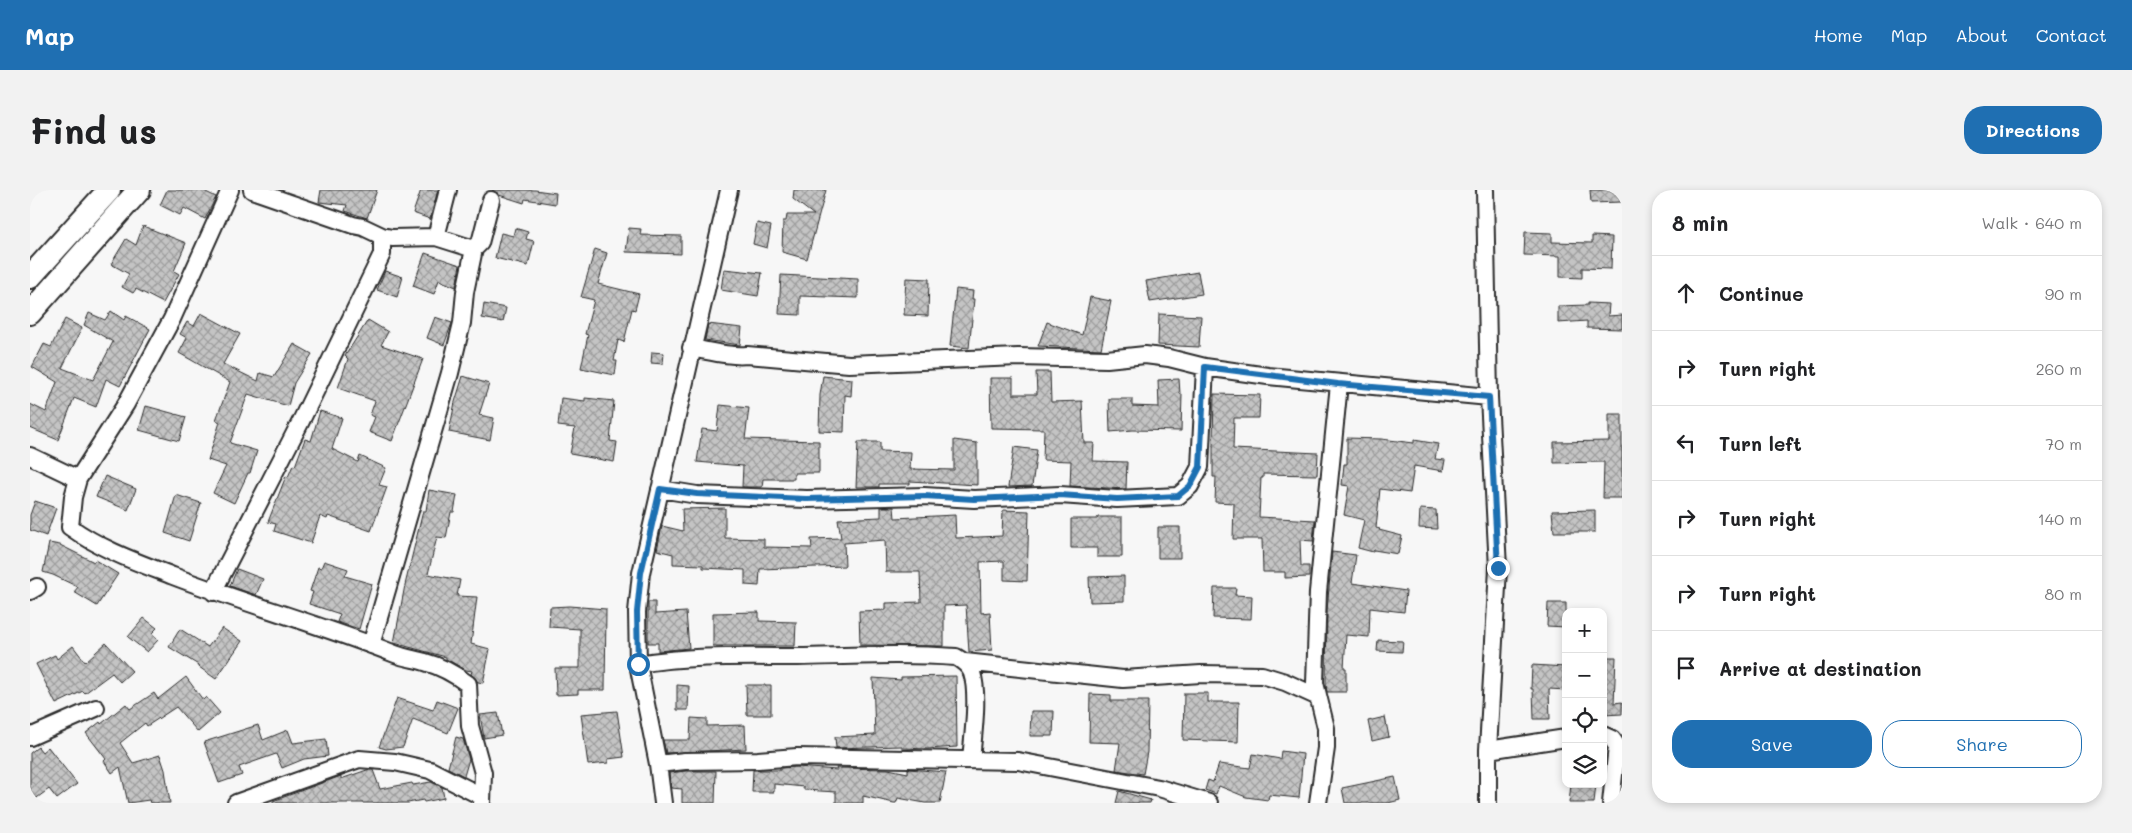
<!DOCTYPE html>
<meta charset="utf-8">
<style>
:root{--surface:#fff;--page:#f2f2f2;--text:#202124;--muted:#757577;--line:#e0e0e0;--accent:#1f6fb2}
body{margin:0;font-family:Mali,sans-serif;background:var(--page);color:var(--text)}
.controls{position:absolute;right:15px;bottom:15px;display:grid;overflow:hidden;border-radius:10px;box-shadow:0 2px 8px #0003}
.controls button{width:45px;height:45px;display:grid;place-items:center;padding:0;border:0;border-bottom:1px solid var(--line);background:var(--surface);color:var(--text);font:25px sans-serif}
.stop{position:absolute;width:15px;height:15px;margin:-11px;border:4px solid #1f6fb2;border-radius:50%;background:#fff}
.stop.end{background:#1f6fb2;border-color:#fff;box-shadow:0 1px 5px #0008}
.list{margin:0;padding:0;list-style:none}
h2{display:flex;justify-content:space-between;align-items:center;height:65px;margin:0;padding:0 20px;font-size:21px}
h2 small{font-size:16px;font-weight:400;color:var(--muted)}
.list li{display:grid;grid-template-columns:32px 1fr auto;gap:15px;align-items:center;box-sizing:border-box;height:75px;padding:0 20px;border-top:1px solid var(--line)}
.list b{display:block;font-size:19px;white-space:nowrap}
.list em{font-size:16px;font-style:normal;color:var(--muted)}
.actions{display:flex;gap:10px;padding:15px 20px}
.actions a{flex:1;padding:11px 0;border:1px solid var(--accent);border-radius:20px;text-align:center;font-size:18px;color:var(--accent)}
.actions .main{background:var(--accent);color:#fff}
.icon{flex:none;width:28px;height:28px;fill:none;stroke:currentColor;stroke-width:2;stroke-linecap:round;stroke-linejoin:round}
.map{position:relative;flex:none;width:1592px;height:613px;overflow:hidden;border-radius:20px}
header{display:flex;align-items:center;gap:30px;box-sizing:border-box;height:70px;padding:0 25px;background:var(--accent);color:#fff}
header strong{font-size:24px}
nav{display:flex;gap:28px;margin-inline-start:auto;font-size:18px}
.intro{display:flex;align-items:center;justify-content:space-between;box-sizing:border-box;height:120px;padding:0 30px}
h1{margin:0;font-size:35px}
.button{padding:12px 22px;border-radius:20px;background:var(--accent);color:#fff;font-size:18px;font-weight:700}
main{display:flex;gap:30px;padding:0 30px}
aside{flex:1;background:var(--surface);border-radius:20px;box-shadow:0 2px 8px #0003}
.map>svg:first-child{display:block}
.building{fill:url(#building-cross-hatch);stroke:#2b2b2b}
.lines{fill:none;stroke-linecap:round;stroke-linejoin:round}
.street-casing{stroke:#2b2b2b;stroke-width:20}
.secondary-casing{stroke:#2b2b2b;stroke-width:26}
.street{stroke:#fff;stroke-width:16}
.secondary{stroke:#fff;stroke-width:22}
.route{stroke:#1f6fb2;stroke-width:6}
</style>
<header>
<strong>Map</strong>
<nav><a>Home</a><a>Map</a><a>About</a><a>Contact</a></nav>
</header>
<div class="intro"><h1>Find us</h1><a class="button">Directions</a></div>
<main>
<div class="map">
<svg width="1592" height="613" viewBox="0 0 1592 613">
<defs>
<pattern id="building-cross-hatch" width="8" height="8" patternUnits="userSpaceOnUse" patternTransform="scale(1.25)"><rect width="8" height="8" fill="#c4c4c4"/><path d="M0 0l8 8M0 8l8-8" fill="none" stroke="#9f9f9f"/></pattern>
</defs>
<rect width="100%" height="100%" fill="#f7f7f7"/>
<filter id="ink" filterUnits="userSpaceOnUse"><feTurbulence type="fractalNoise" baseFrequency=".02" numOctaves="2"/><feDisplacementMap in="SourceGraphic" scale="10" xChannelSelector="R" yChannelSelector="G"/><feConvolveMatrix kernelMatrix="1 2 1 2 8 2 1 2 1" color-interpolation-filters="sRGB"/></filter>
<g filter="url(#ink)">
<!-- building -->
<path class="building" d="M137,0H172L186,7L175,29L154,18L150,25L130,15Z
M291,0H347L337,28L315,21L317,15L289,12Z
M391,0H408L400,29L383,23Z
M462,0H505L526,3L525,14L495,9L494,13L469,5Z
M764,0H796L777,69L752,62L753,31H756L757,25H784L763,9Z
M1560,0H1592V12L1561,13Z
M727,33L741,36L737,58L723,54Z
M113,36L156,53L144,81L149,84L133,113L106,99L103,103L92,97L99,84L81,74L96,49L106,55Z
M485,38L498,42L496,49L504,51L498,76L465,68L471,43L483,46Z
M599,38L611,39L610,45L651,46V64L596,62Z
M1495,42L1522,43V52L1562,53V46L1582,47L1581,79L1552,78V88L1530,87V66L1494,65Z
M565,59L577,63L568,94L609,104L605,120L602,119L594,152L588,150L584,171H587L585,185L551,178L558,145L555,144L564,110L551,107Z
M395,63L430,75L426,97L409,90L404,104L383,96Z
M694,79L732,83L728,106L691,100Z
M355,81L373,87L367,107L347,100Z
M1168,82L1172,104L1120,112L1116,91Z
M751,85L828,89V108L770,106V125L749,124Z
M876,88L899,89L898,126L874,125Z
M926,99L943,101L942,109H944L939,158L920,156Z
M1060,107L1081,111L1071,159L1008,156L1017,132L1052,145Z
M1558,113L1579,114L1578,126L1592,125V139L1557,138V131L1528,133V116L1558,115Z
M454,114L476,118L473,132L452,128Z
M81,121L94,130L96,126L120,139L90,196L76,189L66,217L44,208L28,250L0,238V214L16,222L27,192L2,177L14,154L21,157L35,129L52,138L32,178L63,190L83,152L54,135L59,123L75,130Z
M171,123L210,144L193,174L228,191L230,183L244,187L264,154L282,164L264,193L258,216L218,204L200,253L227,261L220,283H218L204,313L183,303L196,276L178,270L190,232L186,230L200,192L149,163L157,148L150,144L157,132L164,136Z
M1129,124L1171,126L1169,157L1128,155Z
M405,127L422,133L414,155L397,148Z
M338,130L358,142L351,155L393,169L362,251L339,242L345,227L340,225L345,211L308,198L318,169L315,166Z
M678,134L712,138L710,155L675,150Z
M622,162L634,163L633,174L621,173Z
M1006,182H1020L1021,212L1052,211L1054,253H1064L1063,271L1097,272L1096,299L1040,296L1041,271L1013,270L1014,239L961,238L960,188H983V204H1007Z
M433,186L459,194L449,225L464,228L460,250L419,242L425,212Z
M793,186L822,189L821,206L815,205L814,242L789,241L790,205Z
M1149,189L1150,204H1152L1151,241L1103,240L1080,242L1079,209H1102V216L1129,217L1128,190Z
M1184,204L1230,205L1229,228H1204L1203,259L1288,263L1287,285L1233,284V288H1231L1229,327L1285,330L1283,351L1270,350L1271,376H1279V387L1255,388V382H1233L1232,349H1203L1204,313L1185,312L1186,287H1183V253Z
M531,208L555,211V208L584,211L580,251L587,252L584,272L540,264L545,238L528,236Z
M690,215L719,218L715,249L789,251V283H764V289H733L732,297H712L713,276L667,272L672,239L687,241Z
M116,216L156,227L149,251L109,240Z
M290,221L312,228L302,259L328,272L330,266L356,278L349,295L357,297L341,341L298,326L297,329L290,326L281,353L244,341L246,334L238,332L256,286L258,287L263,275L265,276L275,249L281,251Z
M1579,224H1592V308H1573L1574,272L1524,273V252L1579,251Z
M1317,248L1351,249L1384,253V250L1408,254L1405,269L1415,270L1413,281L1384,276L1380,303L1350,299L1346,338L1350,339L1349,340L1372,346L1368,364L1344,360L1343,362L1328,358L1334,330L1314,325L1319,296L1312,295L1314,274H1317Z
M924,250L947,253V295L880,291V294H849V297H826L828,252H850V261L881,262L880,279L924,280Z
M984,257L1007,260L1002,296L978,297Z
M75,286L106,299L98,320L66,307Z
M399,300L427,305L424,322H421L416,348L407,347L398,384L430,390L427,406L447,407L441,454L460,459L453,493L448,492L441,484L442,481L436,480L416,469V467L364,453L375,395L393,321H396Z
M146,305L171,313L159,351L135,343Z
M5,311L26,318L16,346L0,340V325Z
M851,317H864L865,328L925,325L926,348L972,346L973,320L999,321L997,391L974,390V371L950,372L951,423L960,422L962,460L939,462L936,415L914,416V456L830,455L829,421L856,420V413L891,412L890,382H856L855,350L814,353L815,376L730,379L729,396L715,395V380L673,378V375L643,374V364L627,360L632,336L653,341L652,319L695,318V348L734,349V357L782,358L781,349L811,348L808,329L851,327Z
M1390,319L1406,320L1407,339L1389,338Z
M1565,320V342H1524L1522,321Z
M1068,327H1092V367H1067V358H1041V329H1067Z
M1128,337H1150V368H1128Z
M19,353L30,355L64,372L65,370L88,384L67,416L44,402L48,397L23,385L13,382Z
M1302,362L1326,365L1322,393L1376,401L1374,422L1340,418L1339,447L1316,445L1314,478H1316V502H1297L1296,494L1297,421Z
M294,371L318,379L315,386L342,394L329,439L307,432L310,424L279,414L283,402L280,401L288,377L291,378Z
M207,379L233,389L226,405L200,396Z
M1094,386V411L1060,412L1059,387Z
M1184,398H1206L1205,405L1222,406L1221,429L1183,428Z
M618,412H625V424L656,422L659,458L628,461V453H618Z
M1518,413H1536V437L1517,436Z
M539,416L576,419L575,500H548V504L526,505L525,478H550V439L519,437L520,417Z
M729,422V431L766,432L765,456H683V423Z
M114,428L127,438L122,443L128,450L117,462L98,447Z
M192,438L212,451L186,489L169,477L170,476L139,457L150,439L178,457Z
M1348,450L1373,451L1372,462L1347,461Z
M76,453L102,481L90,492L82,483L55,503L53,501L26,514L6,474L25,465L27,469L43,456L55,472Z
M1573,467H1586L1584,513L1592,512V524L1573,525Z
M1502,475L1536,477V500L1519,499L1520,529H1504L1503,499H1501Z
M926,486L927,557L898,559L872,558V556L806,558L805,547L845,545L843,488L871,490V487Z
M156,487L173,510L176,507L190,523L168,542L146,517L117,536L115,533L90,553L103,573L130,565L135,580L140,613H120L119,610L98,613L90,577L82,583L74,571L76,569L56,543L70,532L71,534L96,514L100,519L124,503L128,509Z
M647,495L659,496L658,520H647Z
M716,495H741V525H717Z
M1154,503H1178V512H1209L1208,552L1153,550Z
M1060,504L1081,505V511H1118L1117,562L1113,584L1086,580L1090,553L1059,552Z
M367,508L403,520L407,510L428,518L418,543L383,529L373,557L356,559L349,557Z
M587,521L594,567L578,569V573L558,575L551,524Z
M1001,521H1024L1023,546H1000Z
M468,523L472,545L454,548L450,525Z
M1355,527L1359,547L1342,551L1338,531Z
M661,528L677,529V536L715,535L716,559L636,563L633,550H660Z
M228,535L233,550L258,540L263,553L296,549L298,566L274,569L252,578L246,564L209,577L212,585L189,593L174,552Z
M426,547L433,549L439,569L434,586L418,578Z
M8,557L12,562L18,557L47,594L27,609L19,599L0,613V563Z
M1251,561L1273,564L1269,608L1239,605L1238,610L1216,607L1189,596L1186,604L1175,600L1178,590L1183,592L1189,574L1220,578L1223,564L1250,569Z
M767,577L807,580L806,578L858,579L878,583V579L916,582L910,613H895L868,608L866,613H864L833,606V613H806V602L774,600V597L744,594V602H722L723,580H750V578Z
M337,580H343L350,599L382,593L383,595L401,592L412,597L414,608L394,612L393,610L378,613H243V611L311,586V589Z
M656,581H686L685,613H652V599L641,598L639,583Z
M1365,587L1370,610L1358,613H1315L1312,598Z
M1541,594H1566L1564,613H1539Z
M1089,601L1121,610L1120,613H1086Z"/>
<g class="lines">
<defs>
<path id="street" d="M200,0L142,129L96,214L48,289L43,307L40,337C72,360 107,372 143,386C216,414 292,435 365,464C375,468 385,469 395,472C410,476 426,485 438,494L440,536L453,583L452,613
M1455,0L1459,207L1468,378L1458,560V613
M352,46L362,48L406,47L444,59
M406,47L418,0
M661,158C679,161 701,167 717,165L819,174L988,167L1077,169L1115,165L1139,168L1175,177L1238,186L1459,207
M0,266L48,289
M630,299L667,305L777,309L894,306L944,309L1030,305L1087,309L1148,306L1160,296L1170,277L1175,177
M0,401L7,397
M183,402L270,233L352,64V46L333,37L323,35L222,0
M341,455L420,183L432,133L435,102L444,59L450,53L461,10
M935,472L1093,489L1171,484L1232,485L1255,492L1288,507
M608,474C660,465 716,467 768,467C821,466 873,463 926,467C933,471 939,475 942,483C949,505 943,546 941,570
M1573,545L1582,549L1587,556L1581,613
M0,547L66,518
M1458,560L1536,548
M628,574L655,571L728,570L767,567L988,571L1129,598L1179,613
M206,613L329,569L365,572L400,580L451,606
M633,613L628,574L608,474L607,422L611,383L699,0
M1288,613L1296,558V538L1285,493L1288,402L1309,194"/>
<path id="secondary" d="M0,87L79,0
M0,123L109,0"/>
</defs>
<!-- street casing -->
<use href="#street" class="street-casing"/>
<!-- secondary casing -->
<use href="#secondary" class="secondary-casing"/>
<!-- street -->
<use href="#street" class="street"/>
<!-- secondary -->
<use href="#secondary" class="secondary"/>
</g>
</g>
<g class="lines" filter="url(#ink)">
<!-- route -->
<path class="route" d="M608,474L607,422L611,383L630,299L667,304L776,309L894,306L944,309L1030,305L1087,309L1148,306L1160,296L1170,277L1175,177L1308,194L1459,207L1468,378"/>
</g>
</svg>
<div class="controls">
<button>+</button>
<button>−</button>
<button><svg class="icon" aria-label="locate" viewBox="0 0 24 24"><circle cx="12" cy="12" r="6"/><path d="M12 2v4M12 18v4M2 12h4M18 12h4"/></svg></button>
<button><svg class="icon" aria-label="layers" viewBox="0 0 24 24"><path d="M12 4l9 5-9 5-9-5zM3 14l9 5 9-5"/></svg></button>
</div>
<div class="stop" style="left:608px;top:474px"></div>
<div class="stop end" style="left:1468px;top:378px"></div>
</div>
<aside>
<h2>8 min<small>Walk · 640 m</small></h2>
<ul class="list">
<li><svg class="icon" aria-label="ahead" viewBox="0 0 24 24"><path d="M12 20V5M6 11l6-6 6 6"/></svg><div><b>Continue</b></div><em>90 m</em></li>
<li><svg class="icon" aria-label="right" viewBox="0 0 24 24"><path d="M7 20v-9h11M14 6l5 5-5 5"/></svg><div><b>Turn right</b></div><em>260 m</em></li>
<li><svg class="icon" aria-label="left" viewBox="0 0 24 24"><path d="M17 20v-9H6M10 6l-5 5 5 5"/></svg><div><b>Turn left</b></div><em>70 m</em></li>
<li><svg class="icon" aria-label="right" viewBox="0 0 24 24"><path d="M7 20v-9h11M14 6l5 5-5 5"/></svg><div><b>Turn right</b></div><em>140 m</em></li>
<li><svg class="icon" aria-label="right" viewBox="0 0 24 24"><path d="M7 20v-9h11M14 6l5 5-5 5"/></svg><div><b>Turn right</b></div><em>80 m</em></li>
<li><svg class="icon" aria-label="arrive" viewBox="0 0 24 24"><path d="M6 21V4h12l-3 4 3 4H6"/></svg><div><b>Arrive at destination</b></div></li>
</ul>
<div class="actions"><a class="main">Save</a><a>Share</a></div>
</aside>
</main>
